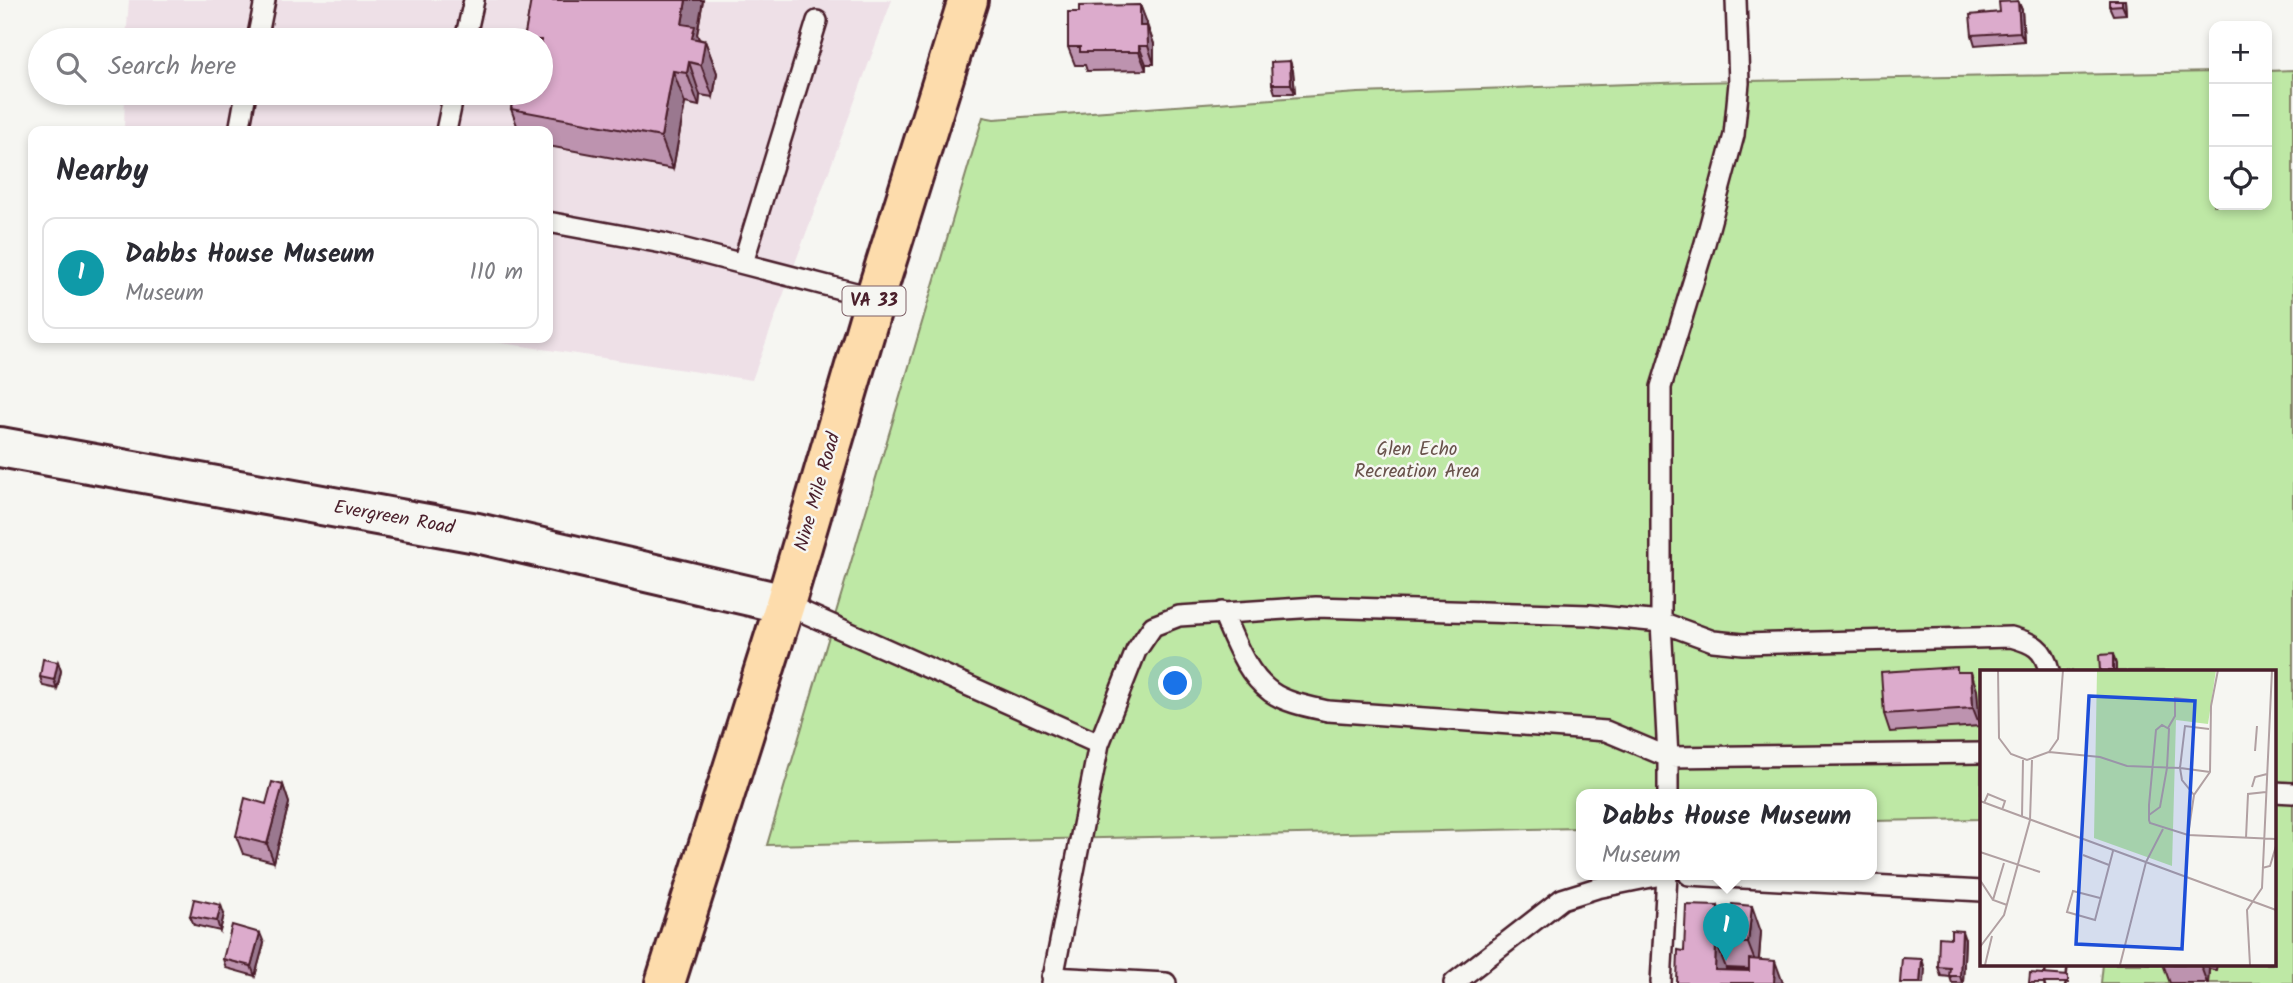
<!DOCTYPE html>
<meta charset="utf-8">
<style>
:root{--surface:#fff;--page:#f7f7f7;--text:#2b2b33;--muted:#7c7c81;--line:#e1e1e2;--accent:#7c3aed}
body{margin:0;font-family:Kalam,sans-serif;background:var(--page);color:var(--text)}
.controls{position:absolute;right:21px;top:21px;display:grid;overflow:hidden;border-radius:14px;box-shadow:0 4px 10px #0003}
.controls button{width:63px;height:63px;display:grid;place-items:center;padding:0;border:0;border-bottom:2px solid var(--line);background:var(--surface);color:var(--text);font:35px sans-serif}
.you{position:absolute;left:1176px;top:684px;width:24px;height:24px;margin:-18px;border:5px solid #fff;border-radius:50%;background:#1a73e8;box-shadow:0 0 0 10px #1a73e833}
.badge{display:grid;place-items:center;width:46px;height:46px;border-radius:50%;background:var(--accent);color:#fff;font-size:23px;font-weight:700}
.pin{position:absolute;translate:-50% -58px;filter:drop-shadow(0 2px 4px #0008)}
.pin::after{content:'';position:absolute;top:37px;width:24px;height:21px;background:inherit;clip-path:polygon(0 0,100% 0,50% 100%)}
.popup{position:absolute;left:1576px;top:789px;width:301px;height:91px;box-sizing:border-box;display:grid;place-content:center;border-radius:14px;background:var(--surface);filter:drop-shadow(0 2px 5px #0005);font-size:23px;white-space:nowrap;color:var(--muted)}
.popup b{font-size:26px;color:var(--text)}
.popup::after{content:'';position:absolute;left:50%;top:100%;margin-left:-14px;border:14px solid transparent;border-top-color:var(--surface)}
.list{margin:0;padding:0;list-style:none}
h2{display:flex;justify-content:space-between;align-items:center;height:91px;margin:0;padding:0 28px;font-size:30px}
h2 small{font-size:23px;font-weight:400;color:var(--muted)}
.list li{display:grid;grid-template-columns:46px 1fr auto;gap:21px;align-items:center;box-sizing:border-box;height:112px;margin:0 14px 14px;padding:0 14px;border:2px solid var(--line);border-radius:14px}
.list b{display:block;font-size:26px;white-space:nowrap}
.list p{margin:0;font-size:23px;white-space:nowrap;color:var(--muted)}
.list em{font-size:23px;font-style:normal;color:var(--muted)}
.icon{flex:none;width:38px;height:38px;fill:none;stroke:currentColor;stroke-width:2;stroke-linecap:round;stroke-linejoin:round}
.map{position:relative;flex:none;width:2293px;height:983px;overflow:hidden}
.search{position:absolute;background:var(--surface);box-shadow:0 4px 10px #0003;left:28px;top:28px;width:525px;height:77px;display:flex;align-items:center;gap:18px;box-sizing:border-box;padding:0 24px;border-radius:38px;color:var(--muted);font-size:26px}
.panel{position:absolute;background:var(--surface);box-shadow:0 4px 10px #0003;left:28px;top:126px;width:525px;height:217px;border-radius:14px}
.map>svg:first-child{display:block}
.built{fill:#eee0e7}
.green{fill:#bee8a5;stroke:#848468;stroke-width:2}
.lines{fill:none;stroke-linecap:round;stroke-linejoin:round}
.service-casing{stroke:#4a1f2b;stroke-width:24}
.tertiary-casing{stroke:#4a1f2b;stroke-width:44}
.primary-casing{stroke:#4a1f2b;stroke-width:44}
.service{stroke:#f6f6f2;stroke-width:19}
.tertiary{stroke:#f6f6f2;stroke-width:38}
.primary{stroke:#fddcac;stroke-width:38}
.wall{fill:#bd93af;stroke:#4a1f2b;stroke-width:2;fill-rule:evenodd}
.shaded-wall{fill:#9a788f;stroke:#4a1f2b;stroke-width:2}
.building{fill:#dcabcc;stroke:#4a1f2b;stroke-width:2}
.labels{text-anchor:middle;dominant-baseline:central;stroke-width:5;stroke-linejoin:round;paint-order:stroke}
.shield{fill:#f6f6f2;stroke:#7e6067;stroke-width:2}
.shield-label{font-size:18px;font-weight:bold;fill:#4a1f2b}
.park-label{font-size:19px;fill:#67514a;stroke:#f6f6f2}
.street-label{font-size:19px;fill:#4a1f2b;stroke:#f6f6f2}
.inset-road{fill:none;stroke:#b1a0a2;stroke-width:2}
.view{fill:#1d4ed8;fill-opacity:0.15;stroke:#1d4ed8;stroke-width:3.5}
.inset-edge{fill:none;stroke:#4a1f2b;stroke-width:3.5}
</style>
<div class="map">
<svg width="2293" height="983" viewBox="0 0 2293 983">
<rect width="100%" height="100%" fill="#f6f6f2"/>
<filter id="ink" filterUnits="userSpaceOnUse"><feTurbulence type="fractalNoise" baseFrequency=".0143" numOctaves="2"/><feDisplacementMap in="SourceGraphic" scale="14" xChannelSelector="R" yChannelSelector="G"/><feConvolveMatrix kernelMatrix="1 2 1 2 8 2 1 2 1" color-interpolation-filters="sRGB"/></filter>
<g filter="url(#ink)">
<!-- built -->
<path class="built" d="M129,0H892L752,380L468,338H548V131H124L125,93H541V40H126Z"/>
<!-- green -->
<path class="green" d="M2293,70V983H2101L2103,964H2274V671H1982L1981,819L1871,821V795H1581V828L767,845L983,117L994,119L1358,93L1692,82L2214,72V205H2267V71Z"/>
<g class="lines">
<defs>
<path id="service" d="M257,40L265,0
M465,40L474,0
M239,131L246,93
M446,131L454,93
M548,222L662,243L875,298
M743,263L817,21
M785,604L1099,744
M1222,612C1234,639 1246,674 1271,692C1286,703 1310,707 1328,711L1606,731L1668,757L1982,753
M2274,792L2293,793
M1668,795V757L1661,622V387L1705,243L1734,135L1739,83L1736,0
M1689,875L1982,891
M1052,977L1166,983
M1052,983L1099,744L1136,651L1153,626L1179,616L1316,607L1589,615L1661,622L1713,641L1743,644L2011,637C2033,643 2044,648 2049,671
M1454,983L1562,899L1597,888L1661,875
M1661,983L1667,875
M2055,983L2057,964"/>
<path id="tertiary" d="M0,447L477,533L785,604"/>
<path id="primary" d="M665,983L785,604L875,298L968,0"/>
</defs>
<!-- service casing -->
<use href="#service" class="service-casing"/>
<!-- tertiary casing -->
<use href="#tertiary" class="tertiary-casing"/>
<!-- primary casing -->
<use href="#primary" class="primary-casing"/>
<!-- service -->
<use href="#service" class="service"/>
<!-- tertiary -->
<use href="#tertiary" class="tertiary"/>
<!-- primary -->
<use href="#primary" class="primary"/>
</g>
<!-- wall -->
<path class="wall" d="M529,0H703L697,34L699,39L705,41L717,73L713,97L700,95L699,106L685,103L673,169L548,146V131H519L511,109L531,3Z
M2109,0H2125L2126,14L2113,15L2109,6Z
M2018,1L2022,10L2024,41L1975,45L1972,35L2000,12Z
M1140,5L1154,44V64H1146V70L1087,71L1085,65H1075L1068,47L1079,12Z
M1290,61L1293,71L1295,93H1275L1272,84Z
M58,662L61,671L57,689L43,686L40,677Z
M1959,672L1977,690L1980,726L1890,732L1884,714Z
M283,785L289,803L274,862L243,854L236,836Z
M1718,906L1726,929L1761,932L1759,960L1783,983H1677L1684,951ZM1726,968L1749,969V971L1725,970Z
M224,914L220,931L194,925L190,916Z
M1965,940L1963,983H1952L1950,977L1941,976L1938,967Z
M264,943L255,976L226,968L223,959Z
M2163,964H2217L2216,970L2209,969L2208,983H2170Z"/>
<!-- shaded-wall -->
<path class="shaded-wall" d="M686,0H703L697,34L703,50L705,41L717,73L713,97L701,65L682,24Z
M2122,0H2125L2126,14L2122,5Z
M2018,1L2022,10L2024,41L2020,32Z
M1140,5L1147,23L1146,44L1140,26Z
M1147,26L1154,44V64L1148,46Z
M1139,46L1146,64V70L1139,52Z
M1290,61L1293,71L1295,93L1291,84Z
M689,62L700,95L699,106L687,73Z
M673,71L685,103L673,169L661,137Z
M2113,654L2116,664V671H2113Z
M58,662L61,671L57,689L54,680Z
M1971,672L1977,690L1980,726L1973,708Z
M283,785L289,803L274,862L267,844Z
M221,905L224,914L220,931L217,921Z
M1718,906L1727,932L1717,929Z
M1752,906L1761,932L1758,969L1748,943Z
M1962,931L1965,940L1963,983H1962L1960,976Z
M260,933L264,943L255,976L251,966Z
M1716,942L1726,968L1725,983L1715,970Z
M1922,959L1925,969L1924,983H1920Z
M1775,961L1783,983H1774Z
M2200,964H2207L2209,969L2208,983H2207Z"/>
<!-- building -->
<path class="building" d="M531,0H686L682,24L695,26L692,38L705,41L701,65L689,62L687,73L673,71L661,137L511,109L514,93H541V40H524Z
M2109,0H2122V5L2109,6Z
M2018,1L2020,32L1972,35L1970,15L2000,12L1999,2Z
M1140,5V26H1147L1148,46H1139V52H1080V47H1068V12H1079V6Z
M1290,61L1291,84H1272L1271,62Z
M2113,654V671H2100L2099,655Z
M43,659L58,662L54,680L40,677Z
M1957,667V672H1971L1973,708L1884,714L1881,672Z
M272,782L283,785L267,844L236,836L245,798L266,804Z
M194,899L221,905L217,921L190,916Z
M1732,904L1752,906L1748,943L1716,942L1715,970L1749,971V959L1775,961L1774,983H1677L1678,950L1684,951L1686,905L1718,906L1717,929H1730Z
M232,925L260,933L251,966L223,959Z
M1951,930L1962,931L1960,976H1949L1950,968L1938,967L1939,937L1951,938Z
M1902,958L1922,959L1920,983H1900Z
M2030,973L2068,976V983H2029Z"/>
</g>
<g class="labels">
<!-- shield labels -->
<rect class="shield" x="842.5" y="286.5" width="63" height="29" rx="5"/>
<g class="shield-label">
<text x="874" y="301">VA 33</text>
</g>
<!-- park labels -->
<g class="park-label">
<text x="1417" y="450">Glen Echo<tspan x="1417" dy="22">Recreation Area</tspan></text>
</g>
<!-- street labels -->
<g class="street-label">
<text transform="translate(818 492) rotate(-74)">Nine Mile Road</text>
<text transform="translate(394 518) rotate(10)">Evergreen Road</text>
</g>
</g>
<!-- overview -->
<g transform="translate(1980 670)">
<rect width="296" height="296" fill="#f6f6f2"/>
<path d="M117,0H236L228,54L196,50L192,196L114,168Z" fill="#bee8a5"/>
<path class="inset-road" d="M18,0L19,68L31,84L47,90L69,82L78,69L83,0M188,58L195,46V28L211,30M275,81L277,56M69,82L120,87L147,96L200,98L205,56L229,59M272,117L275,107L287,104M214,125L202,110L200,98L230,102M0,131L296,240M4,133L8,124L25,131L22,140M169,145L180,137L187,98L189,59L182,55L176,60L169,135V150L170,153L208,165L296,169M42,147L43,90M0,150V179M208,165L214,125L230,102L231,36L238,0M266,168L268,124L286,122M0,182L60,202M103,185L129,195M24,193L13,230L27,235M282,198L290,196L296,176M0,210L13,230M120,228L93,221L87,242L115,250L133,181M0,277L24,245L50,150L52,90M5,295L12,266M140,295L166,192L183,159M270,295L267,240L282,218L292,0"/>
<path class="view" d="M109,26L215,31L202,279L96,274Z"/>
<rect width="296" height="296" class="inset-edge"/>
</g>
</svg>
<div class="controls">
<button>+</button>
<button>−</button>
<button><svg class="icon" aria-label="locate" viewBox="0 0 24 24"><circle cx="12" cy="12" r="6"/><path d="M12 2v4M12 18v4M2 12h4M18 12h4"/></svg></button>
</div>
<div class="you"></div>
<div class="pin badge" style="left:1726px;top:961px;background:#0f9aa8">1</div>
<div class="popup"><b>Dabbs House Museum</b>Museum</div>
<div class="search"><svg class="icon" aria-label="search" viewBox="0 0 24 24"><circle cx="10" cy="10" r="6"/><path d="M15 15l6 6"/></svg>Search here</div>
<section class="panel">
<h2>Nearby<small></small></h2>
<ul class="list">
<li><span class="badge" style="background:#0f9aa8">1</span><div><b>Dabbs House Museum</b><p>Museum</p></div><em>110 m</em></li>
</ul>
</section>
</div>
